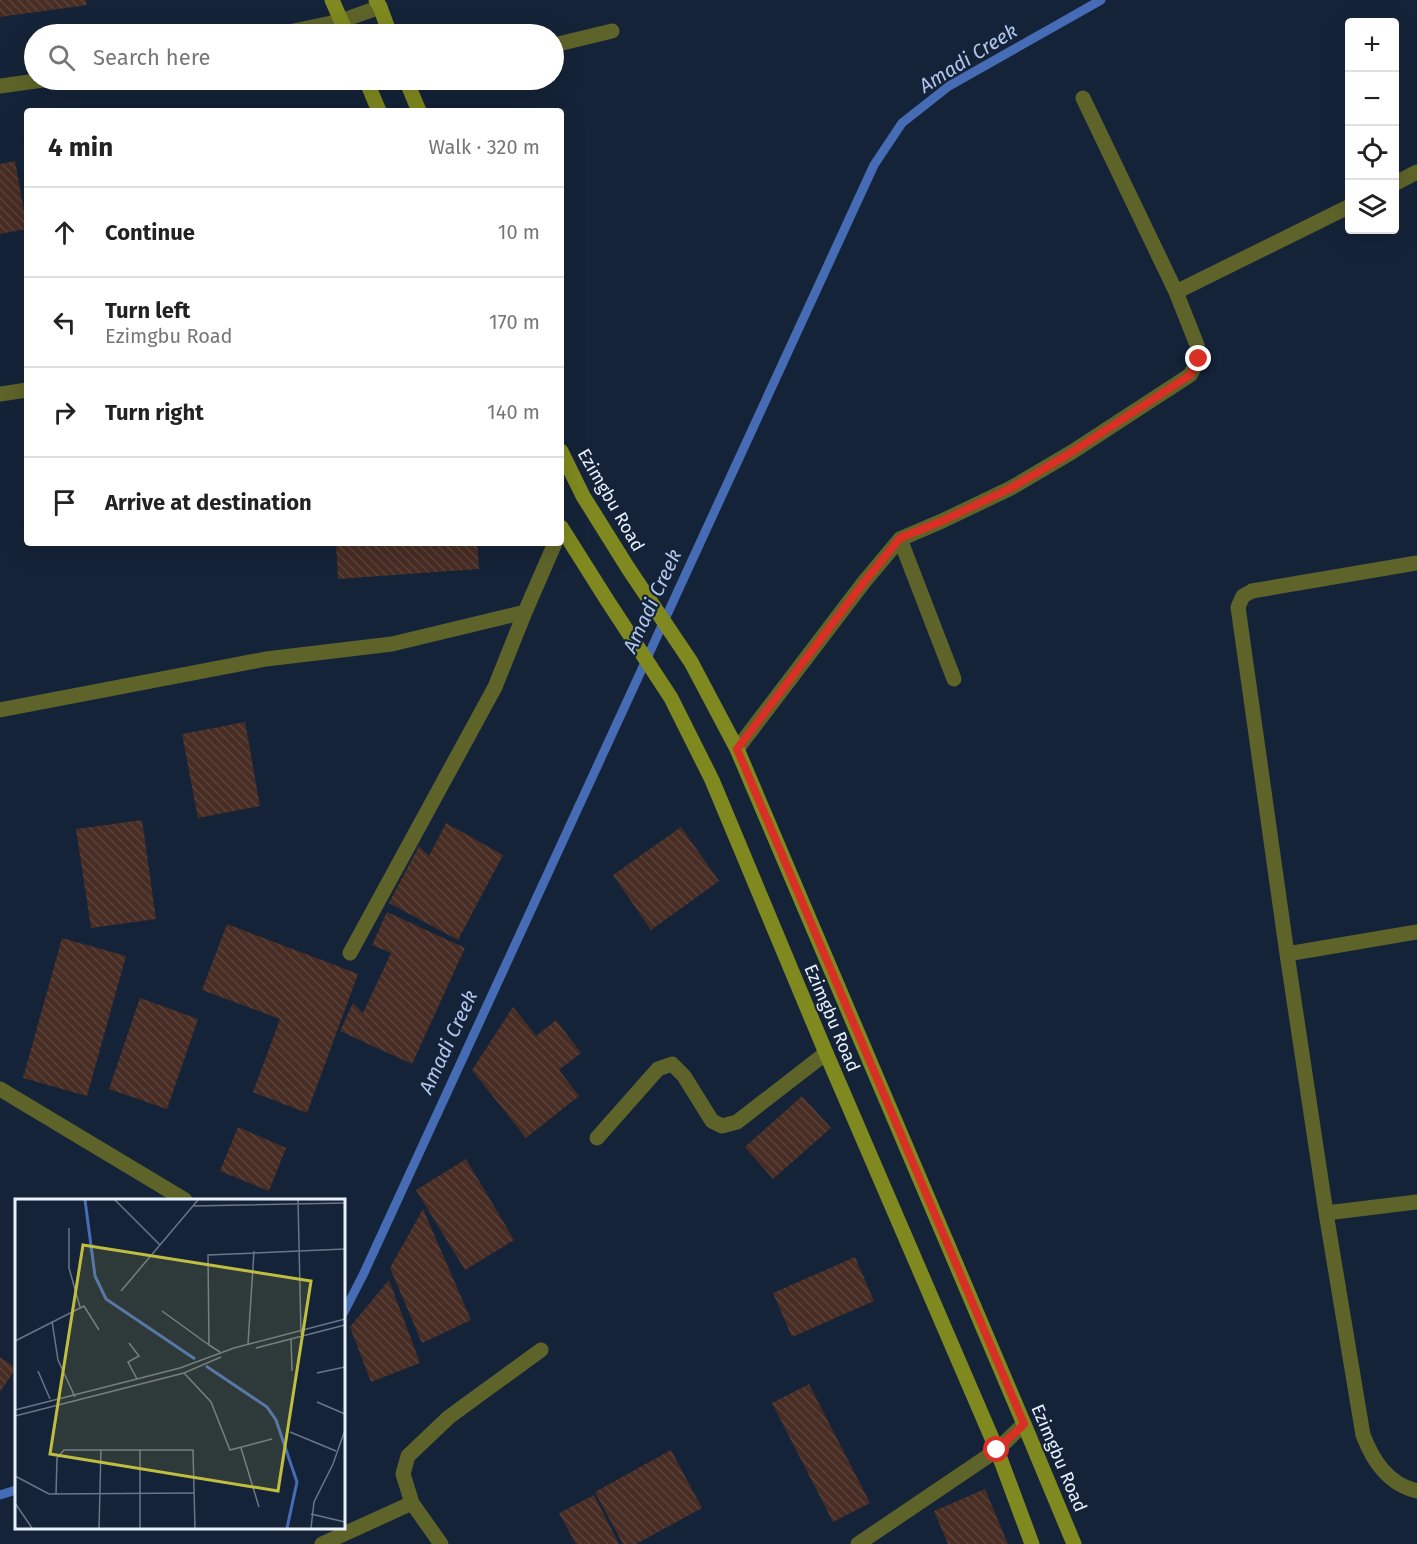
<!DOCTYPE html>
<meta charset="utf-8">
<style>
:root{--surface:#fff;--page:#f2f2f2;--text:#222;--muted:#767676;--line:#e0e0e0}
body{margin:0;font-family:"Fira Sans",sans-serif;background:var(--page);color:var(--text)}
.controls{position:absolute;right:18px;top:18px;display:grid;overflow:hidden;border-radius:6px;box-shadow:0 6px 24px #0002}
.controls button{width:54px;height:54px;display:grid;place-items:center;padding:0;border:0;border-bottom:2px solid var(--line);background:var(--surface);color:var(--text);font:30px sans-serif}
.stop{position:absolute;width:18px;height:18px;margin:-14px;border:4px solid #d93025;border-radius:50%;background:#fff}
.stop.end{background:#d93025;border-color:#fff;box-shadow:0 2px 6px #0008}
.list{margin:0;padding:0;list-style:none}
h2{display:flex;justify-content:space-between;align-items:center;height:78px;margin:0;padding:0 24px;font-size:26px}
h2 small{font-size:20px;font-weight:400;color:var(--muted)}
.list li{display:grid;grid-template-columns:39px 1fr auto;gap:18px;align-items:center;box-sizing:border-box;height:90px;padding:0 24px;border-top:2px solid var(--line)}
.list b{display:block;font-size:22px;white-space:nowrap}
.list p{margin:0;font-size:20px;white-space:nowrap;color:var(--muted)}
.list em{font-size:20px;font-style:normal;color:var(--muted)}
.icon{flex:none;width:33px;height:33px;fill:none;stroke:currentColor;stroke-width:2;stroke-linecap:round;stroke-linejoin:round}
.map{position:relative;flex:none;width:1417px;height:1544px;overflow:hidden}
.search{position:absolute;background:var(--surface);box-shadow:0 6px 24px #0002;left:24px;top:24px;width:540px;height:66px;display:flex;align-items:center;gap:15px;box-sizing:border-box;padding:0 21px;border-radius:33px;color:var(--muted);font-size:22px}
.panel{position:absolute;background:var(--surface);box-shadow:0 6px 24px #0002;left:24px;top:108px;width:540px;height:438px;border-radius:6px}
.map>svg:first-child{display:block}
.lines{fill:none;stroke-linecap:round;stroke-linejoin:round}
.stream{stroke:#466cb6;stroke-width:9}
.building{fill:url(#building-back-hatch)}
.service{stroke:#5e6429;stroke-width:15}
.minor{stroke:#5e6429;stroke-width:15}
.secondary{stroke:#7f891f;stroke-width:15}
.route{stroke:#d93025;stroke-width:8}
.labels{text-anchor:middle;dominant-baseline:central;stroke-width:4.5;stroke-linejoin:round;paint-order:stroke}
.street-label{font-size:18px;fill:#e9f1fc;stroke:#152338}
.water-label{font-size:20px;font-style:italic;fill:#b0c6ee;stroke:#152338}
.inset-river{fill:none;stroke:#466cb6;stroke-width:3}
.inset-road{fill:none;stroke:#6a7586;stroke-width:1.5}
.view{fill:#c0be41;fill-opacity:0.15;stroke:#c0be41;stroke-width:3}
.inset-edge{fill:none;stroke:#e9f1fc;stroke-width:3}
</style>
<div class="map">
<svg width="1417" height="1544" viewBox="0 0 1417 1544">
<defs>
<pattern id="building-back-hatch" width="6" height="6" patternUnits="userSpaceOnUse" patternTransform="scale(1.5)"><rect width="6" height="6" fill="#482d24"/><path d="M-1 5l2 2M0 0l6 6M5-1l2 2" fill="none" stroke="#5a423a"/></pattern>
</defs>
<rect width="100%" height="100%" fill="#152338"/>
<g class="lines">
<!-- stream -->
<path class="stream" d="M344,1312L363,1275L874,165L902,123L949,86L1101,0
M0,1495L16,1490"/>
</g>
<!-- building -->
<path class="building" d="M0,0H86L87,5L0,17Z
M15,161L27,229L0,234V164Z
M336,543H477L479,569L338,579Z
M245,722L260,806L198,818L182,734Z
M142,820L156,919L91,928L76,829Z
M446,823L503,855L458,940L389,903L419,846L429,856Z
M681,827L719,881L651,930L613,875Z
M387,912L465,948L412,1064L340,1031L353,1003L363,1013L391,953L372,945Z
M227,924L358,974L307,1113L253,1092L280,1019L202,990Z
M62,938L126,956L87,1096L23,1078Z
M140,998L198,1019L167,1109L109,1089Z
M513,1007L536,1036L556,1020L581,1053L559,1070L579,1096L526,1138L472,1070Z
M802,1096L831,1128L773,1179L745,1147Z
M238,1127L286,1148L269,1191L220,1171Z
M466,1159L514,1240L465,1270L416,1190Z
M423,1209L471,1320L422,1343L390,1268Z
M855,1257L874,1301L792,1337L773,1293Z
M389,1280L420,1363L371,1382L350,1327Z
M0,1357L16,1368L0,1392Z
M809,1384L870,1503L833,1522L772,1403Z
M671,1450L702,1508L636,1544H623L595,1492Z
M985,1489L1008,1544H948L934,1511Z
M594,1495L619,1544H576L559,1513Z"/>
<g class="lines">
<!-- service -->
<path class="service" d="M900,539L954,679"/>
<!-- minor -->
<path class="minor" d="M279,34L341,21L380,7
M554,45L612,31
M0,86L43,80
M1394,184L1417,172
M1176,292L1350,206
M0,394L27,390
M1417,563L1252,591L1243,596L1238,607L1287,954L1326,1213L1363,1435C1373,1461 1388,1484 1417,1491
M0,710L266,659L392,644L525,612L555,543
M737,749L864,582L900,539L942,521L1011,488L1072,452L1190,375L1199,359L1197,345L1176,292L1083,98
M350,953L495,687L525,612
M1287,954L1417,932
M0,1089L185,1200
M597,1138L658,1069L672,1064L684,1076L712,1121L722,1126L737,1122L826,1053
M1326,1213L1417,1202
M322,1544L412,1503
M441,1544L412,1503L403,1474L408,1456L449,1417L541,1350
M858,1544L997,1450L1024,1424"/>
<!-- secondary -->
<path class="secondary" d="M332,0L347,34
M376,0L380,7L390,34
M366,80L379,111
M406,80L419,111
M561,451L583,496L628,568L691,662L737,749L1024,1424L1074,1544
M561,527L607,600L671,698L712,780L826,1053L997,1450L1032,1544"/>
</g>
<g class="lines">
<!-- route -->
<path class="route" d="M997,1450L1024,1424L737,749L864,582L900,538L942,521L1011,488L1072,452L1190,375L1199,359"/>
</g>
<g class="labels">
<!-- street labels -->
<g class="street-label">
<text transform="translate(611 500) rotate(60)">Ezimgbu Road</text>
<text transform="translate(832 1018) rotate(67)">Ezimgbu Road</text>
<text transform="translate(1059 1458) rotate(67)">Ezimgbu Road</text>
</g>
<!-- water labels -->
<g class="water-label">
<text transform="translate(968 58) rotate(-32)">Amadi Creek</text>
<text transform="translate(652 601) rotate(-65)">Amadi Creek</text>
<text transform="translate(448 1042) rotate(-65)">Amadi Creek</text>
</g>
</g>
<!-- overview -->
<g transform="translate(15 1199)">
<rect width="330" height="330" fill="#152338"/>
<path class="inset-river" d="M70,1L80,77L91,100L180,160M191,167L252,208L261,221L282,283L272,329"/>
<path class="inset-road" d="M100,1L145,46M283,1L286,135M178,7L330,4M54,29V69L65,108M106,92L183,1M147,112L194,146M37,122L43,161L60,198M276,140L277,172M0,142L69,107L84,131M114,144L124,157L113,163L122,180M233,145L239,52M241,149L330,126M205,153L194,146L193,56L330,50M23,172L35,200M169,174L196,203L215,251L257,240M302,174L330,168M302,203L330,215M0,211L165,169L219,149L330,120M0,217L169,174L206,158M275,233L321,252M226,249L244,308M0,277L34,295L180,294M41,295L42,259L49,251H178L180,329M0,304L17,329M296,315L330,323M84,329L86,250M125,329V250M296,329L299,303L318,265L330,231"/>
<path class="view" d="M68,46L296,82L263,292L35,255Z"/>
<rect width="330" height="330" class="inset-edge"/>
</g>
</svg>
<div class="controls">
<button>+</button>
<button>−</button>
<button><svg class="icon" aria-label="locate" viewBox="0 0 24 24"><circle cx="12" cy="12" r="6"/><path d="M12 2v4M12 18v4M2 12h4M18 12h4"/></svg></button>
<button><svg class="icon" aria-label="layers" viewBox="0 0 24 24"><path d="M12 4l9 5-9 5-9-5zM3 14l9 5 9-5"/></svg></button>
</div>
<div class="stop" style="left:997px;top:1450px"></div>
<div class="stop end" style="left:1199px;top:359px"></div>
<div class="search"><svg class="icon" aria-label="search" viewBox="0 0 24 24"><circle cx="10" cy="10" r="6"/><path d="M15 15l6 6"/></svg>Search here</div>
<section class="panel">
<h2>4 min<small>Walk · 320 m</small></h2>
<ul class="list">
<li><svg class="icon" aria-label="ahead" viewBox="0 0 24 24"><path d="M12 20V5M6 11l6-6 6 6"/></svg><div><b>Continue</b></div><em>10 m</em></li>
<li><svg class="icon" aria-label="left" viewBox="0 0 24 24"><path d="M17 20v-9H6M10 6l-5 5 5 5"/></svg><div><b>Turn left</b><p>Ezimgbu Road</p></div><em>170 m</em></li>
<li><svg class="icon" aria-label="right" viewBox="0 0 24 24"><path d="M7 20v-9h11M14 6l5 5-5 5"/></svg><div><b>Turn right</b></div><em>140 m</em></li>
<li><svg class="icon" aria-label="arrive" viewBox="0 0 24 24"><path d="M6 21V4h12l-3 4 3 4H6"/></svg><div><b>Arrive at destination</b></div></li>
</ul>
</section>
</div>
